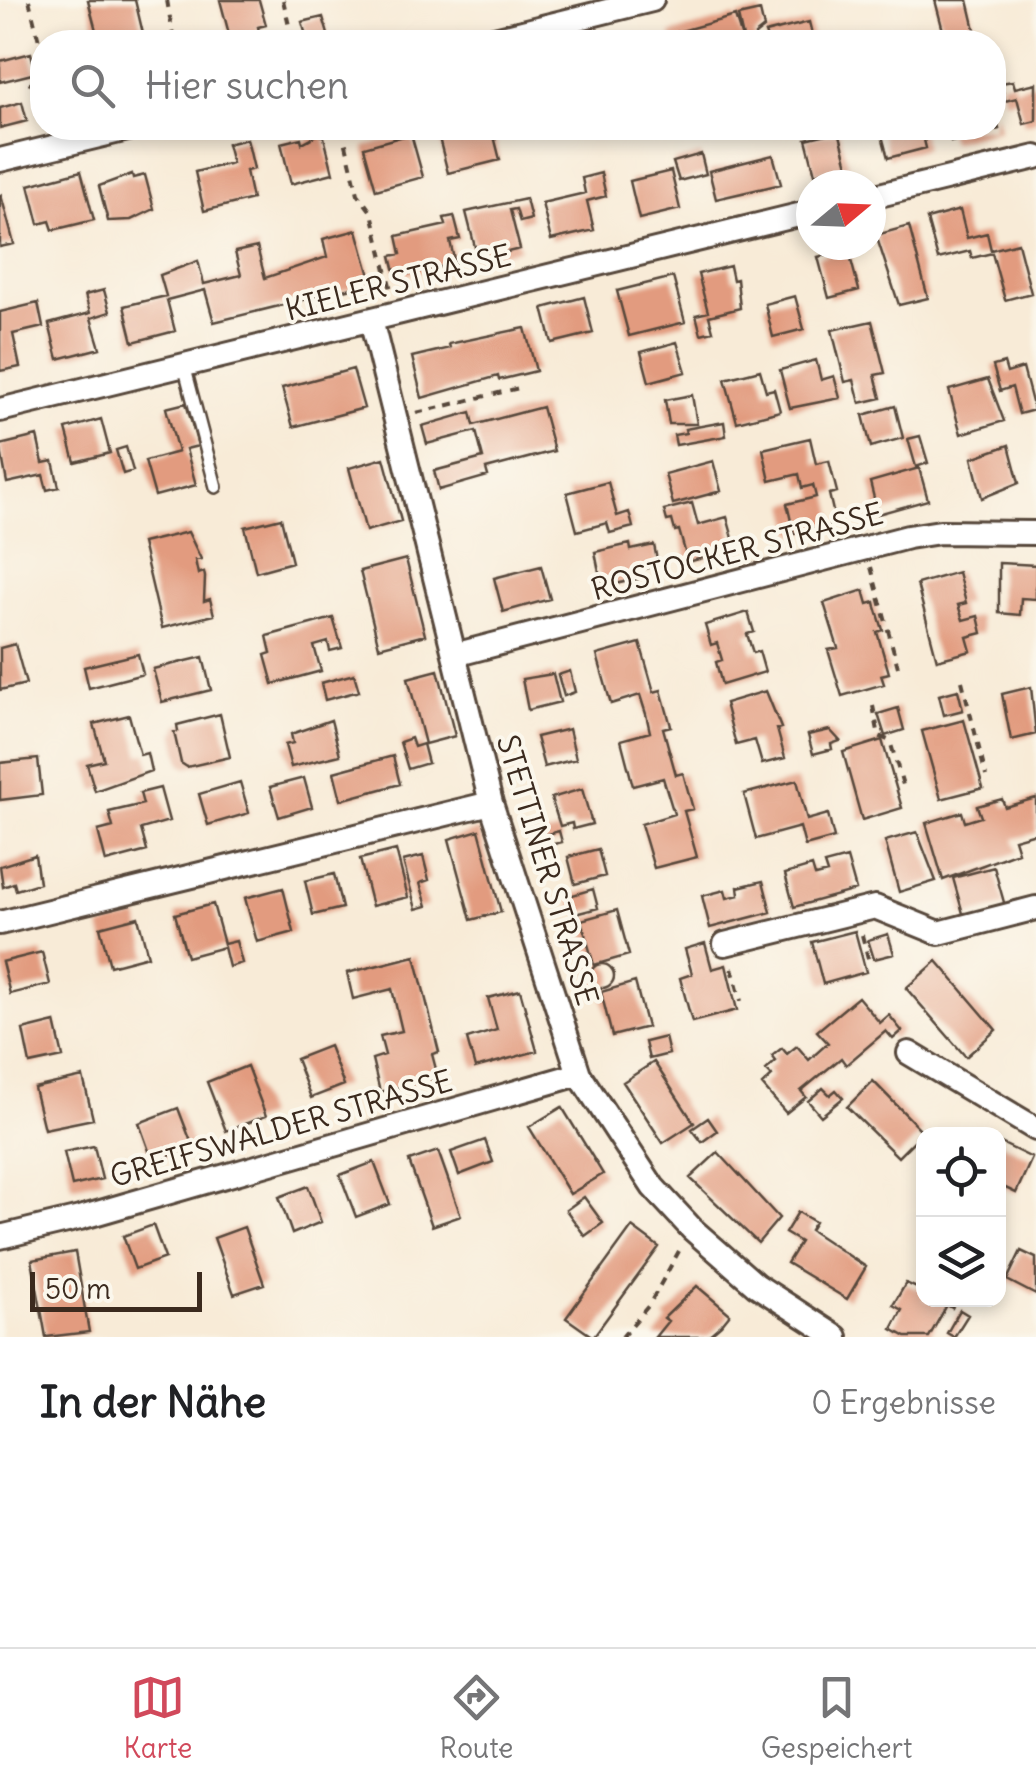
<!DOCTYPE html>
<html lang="de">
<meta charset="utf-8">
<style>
:root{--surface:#fff;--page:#f2f2f2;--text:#202124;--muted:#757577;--line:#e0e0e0;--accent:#d1495b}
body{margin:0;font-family:Delius,sans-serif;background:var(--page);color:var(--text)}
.controls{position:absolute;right:30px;bottom:30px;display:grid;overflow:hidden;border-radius:20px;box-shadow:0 5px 15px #0003}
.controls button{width:90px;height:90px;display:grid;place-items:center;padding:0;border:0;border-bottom:2px solid var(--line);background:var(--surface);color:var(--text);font:50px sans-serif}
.compass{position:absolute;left:796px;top:170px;width:90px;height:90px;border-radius:50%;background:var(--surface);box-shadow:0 5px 15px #0003;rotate:71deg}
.scale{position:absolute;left:30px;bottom:25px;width:172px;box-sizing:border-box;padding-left:10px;border:5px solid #3b2a1e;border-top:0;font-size:28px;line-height:35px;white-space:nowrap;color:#3b2a1e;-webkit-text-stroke:8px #fbf7ec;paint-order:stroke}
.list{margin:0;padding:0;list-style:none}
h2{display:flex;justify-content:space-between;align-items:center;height:130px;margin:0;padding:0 40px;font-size:42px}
h2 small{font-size:32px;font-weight:400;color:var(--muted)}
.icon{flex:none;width:55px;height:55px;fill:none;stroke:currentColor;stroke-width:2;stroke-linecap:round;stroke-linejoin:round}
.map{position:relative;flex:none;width:1036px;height:1337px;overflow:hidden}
.search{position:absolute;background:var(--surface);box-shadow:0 5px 15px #0003;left:30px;right:30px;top:30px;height:110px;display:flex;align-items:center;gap:25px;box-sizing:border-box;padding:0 35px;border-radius:40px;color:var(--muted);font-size:38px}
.sheet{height:310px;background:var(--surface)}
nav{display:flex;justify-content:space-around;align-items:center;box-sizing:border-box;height:140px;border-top:2px solid var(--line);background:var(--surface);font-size:28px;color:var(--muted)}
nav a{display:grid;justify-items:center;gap:5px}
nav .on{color:var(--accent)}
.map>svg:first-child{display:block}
.building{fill:#e29b7f}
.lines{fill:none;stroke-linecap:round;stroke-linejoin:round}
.lane-casing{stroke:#57473a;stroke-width:16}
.street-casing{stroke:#57473a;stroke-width:28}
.path{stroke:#57473a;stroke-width:4;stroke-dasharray:8 8;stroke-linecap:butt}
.lane{stroke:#fff;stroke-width:11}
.street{stroke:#fff;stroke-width:22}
.labels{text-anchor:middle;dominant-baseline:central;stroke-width:8;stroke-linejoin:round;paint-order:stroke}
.street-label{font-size:30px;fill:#3b2a1e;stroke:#fbf7ec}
</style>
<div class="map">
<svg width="1036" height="1337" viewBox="0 0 1036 1337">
<rect width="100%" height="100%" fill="#fbf7ec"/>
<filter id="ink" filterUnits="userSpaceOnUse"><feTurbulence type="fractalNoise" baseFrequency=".01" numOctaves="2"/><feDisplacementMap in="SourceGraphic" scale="20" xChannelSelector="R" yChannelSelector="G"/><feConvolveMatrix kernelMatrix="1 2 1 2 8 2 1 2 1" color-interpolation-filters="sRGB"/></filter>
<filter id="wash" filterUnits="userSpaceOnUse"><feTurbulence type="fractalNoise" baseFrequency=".0048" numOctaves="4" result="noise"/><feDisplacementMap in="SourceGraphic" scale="40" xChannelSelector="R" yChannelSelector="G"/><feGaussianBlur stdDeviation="2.25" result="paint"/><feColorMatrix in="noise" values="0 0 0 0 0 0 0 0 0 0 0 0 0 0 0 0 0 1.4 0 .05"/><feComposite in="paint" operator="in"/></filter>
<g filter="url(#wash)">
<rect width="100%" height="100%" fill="#f8ebd7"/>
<g id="blocks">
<!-- building -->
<path class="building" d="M88,0H135L145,42H99Z
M220,0H259L266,25L258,27L261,42H203L229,34Z
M935,0H968L977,38L946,42Z
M760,11L764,28L755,35L756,42H744L738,16Z
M735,16L743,42H673L670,34Z
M323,17L329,38L308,42L302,22Z
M809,22L814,42H768L765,33Z
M31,53L36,73L0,82V61Z
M1013,81L1015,88L1036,83V121L1024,124L1017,98L1005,101L1001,83Z
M22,102L27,121L0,128V108Z
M995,111L999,129L951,142L947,128H994Z
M447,128H492L500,160L448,173L437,130Z
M880,128H921L926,148L888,158Z
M839,131L848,165L815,174L806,139Z
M319,134L324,137L333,173L291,184L281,143L301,138L302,143Z
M411,134L423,177L376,190L364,147Z
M247,139L254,169L246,171L252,199L204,211L195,172L232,163L227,144Z
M701,154L706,174L679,181L673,162Z
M773,155L781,184L716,199L709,171Z
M81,171L94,220L53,230L50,221L39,224L29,185Z
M671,171L680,209L639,219L630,181Z
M601,173L606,196L587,201L594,230L551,240L542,203L585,193L582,178Z
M132,174L133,178L145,175L154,209L131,220L108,221L99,186Z
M1,195L14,244L0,247V196Z
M526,199L531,219L520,222L516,209L510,210L520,249L478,259L466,212Z
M960,210L967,238L987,233L991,250L1018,243L1031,293L1005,300L992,253L972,258L970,251L938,259L927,219Z
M454,216L460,239L450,241L455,264L396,276L391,256L401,254L397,236L446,225L444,218Z
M909,226L928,298L899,305L876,235Z
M357,230L372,283L214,322L205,290L167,300L175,331L133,342L124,306L166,296L160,275L198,261L204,284L241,275L235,252L257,247L265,278L327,257L323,239Z
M848,249L859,290L829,298L818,257Z
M730,266L733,280L737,279L740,308L709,316L713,331L701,334L696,315L708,312L698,274Z
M673,277L685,322L629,336L617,291Z
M104,290L110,312L91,318L100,348L58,359L49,324L90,313L85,295Z
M795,296L804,329L773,337L765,304Z
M584,297L593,333L552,343L543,308Z
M38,303L43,327L13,334L20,367L0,371V312Z
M872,321L885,373L875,375L881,398L860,403L854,380L845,382L832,330Z
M525,328L536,371L499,380L498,376L422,398L412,357L450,348L449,344Z
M677,342L686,372L649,382L641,352Z
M816,360L821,380L834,376L840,398L790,408L780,370Z
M1004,363L1007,373L1023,368L1034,410L1019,414L1012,387L1000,391L993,366Z
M353,369L364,408L293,427L282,388Z
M760,370L766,391L774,389L780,411L737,422L725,379Z
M988,379L1004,421L961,434L949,390Z
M692,395L697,424H669L665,400Z
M186,403L198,446L186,449L196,485L155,496L145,461L178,452L166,408Z
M895,406L903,438L871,447L863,415Z
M542,407L554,451L486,469L488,476L439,490L434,471L483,458L476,431L427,444L422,426L471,412L474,425Z
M101,419L110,453L75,462L66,429Z
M724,422L726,436L676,445L674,435L686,433L685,429Z
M37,436L43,463L53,461L59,487L47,490L43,475L7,483L0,445Z
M920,436L928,463L916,467L908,439Z
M810,438L816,464L829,461L837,492L829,494L836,524L794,534L787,504L816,497L813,485L802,488L799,474L770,481L763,449Z
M1009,445L1019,483L982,498L972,458Z
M126,447L133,471L123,474L116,450Z
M384,458L401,521L366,531L349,468Z
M713,461L721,491L673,504L665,474Z
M919,468L928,500L878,514L870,482Z
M608,482L617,516L629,512L633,527L610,533L607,523L577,531L567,493Z
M692,503L698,525L727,517L736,549L688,562L679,530L675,531L672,520L667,521L664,510Z
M281,518L292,562L256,572L245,527Z
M188,532L201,559L195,560L198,574L204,572L205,577L204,601L210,599L214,615L162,628L142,543Z
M630,544L631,550L654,545L658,565L636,571L638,579L602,587L595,552Z
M406,559L425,635L379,647L360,571Z
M999,563L1036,565V599L1021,598L1020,615L999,613Z
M541,566L550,599L503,612L494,578Z
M958,572L966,603L958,605L963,620L978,616L982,633L967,637L971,651L937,660L917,584Z
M864,590L868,604L875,602L876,607L883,630L877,632L889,673L881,675L884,684L842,696L828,650L838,648L824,603Z
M748,612L754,632L747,634L753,653L759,651L765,672L722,685L716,662L722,660L717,643L711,645L705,625Z
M333,618L342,648L330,651L328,642L314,646L321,671L273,684L265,655L271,653L267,636Z
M640,643L654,692L661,690L671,726L663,728L676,775L683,773L693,809L684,811L697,857L654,868L641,824L674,814L663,778L633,786L621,740L650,732L646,714L640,695L611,704L597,655Z
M15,644L26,684L0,690V648Z
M138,654L143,674L89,688L84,667Z
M203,657L211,690L162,702L153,669Z
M438,670L455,736L425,744L408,678Z
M570,671L575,692L564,696L558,675Z
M354,674L359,691L325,700L321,683Z
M553,674L560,702L528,710L522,679Z
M1031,687L1036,734L1011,740L1002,694Z
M958,690L963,710L944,715L939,695Z
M766,691L781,728L777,729L785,758L762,764L755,740L736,745L725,703Z
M898,708L904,730L885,736L878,714Z
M220,714L230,757L187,767L181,763L174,732L178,731L177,725Z
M129,715L140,755L147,753L151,771L95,791L87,764L104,760L94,724Z
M331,720L340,755L291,767L285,745L293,743L291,734Z
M964,720L983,788L941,799L922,731Z
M569,729L576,759L544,767L536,737Z
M830,730L840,741L831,744L832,749L813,754L808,735Z
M411,738L414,747L423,744L428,763L408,769L400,742Z
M882,740L902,808L862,820L843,752Z
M393,756L400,784L341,800L334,772Z
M38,759L42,795L0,800V763Z
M304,778L312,807L279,817L270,787Z
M797,780L807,820L828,814L834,838L805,846L800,827L756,839L744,794Z
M240,782L249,813L208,825L199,794Z
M160,788L169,821L141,829L147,851L106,862L98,831L113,827L109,812L143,804L140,793Z
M582,789L592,824L573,829L572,823L560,826L551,798Z
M1036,798V833L1014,839L1018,852L943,880L926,823L962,812L965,822L981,817L977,806L1002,799L1005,807Z
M479,830L501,912L471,920L449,839Z
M559,831L562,842L538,848L536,837Z
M917,832L936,881L899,892L885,841Z
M598,849L605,876L575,884L568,857Z
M396,850L408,897L372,906L360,859Z
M35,855L39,883L16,890L14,883L3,887L0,866Z
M423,856L429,880L420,883L427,906L416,909L403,861Z
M847,858L856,890L794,907L785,874L812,866L815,876L827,873L824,864Z
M994,867L1005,906L964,917L953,878Z
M334,874L342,908L313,915L305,881Z
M763,881L771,912L710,928L702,896L725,890L727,898L739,895L738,887Z
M283,888L294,932L257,942L245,898Z
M593,889L598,908L575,914L569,896Z
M213,904L224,944L236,941L242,963L229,967L224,947L187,957L175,914Z
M617,910L629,955L594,965L581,920Z
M138,917L148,956L110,966L100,927Z
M855,931L866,972L823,984L812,942Z
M888,934L894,954L874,959L868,940Z
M705,943L712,969L726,965L737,1010L692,1022L680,978L692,974L685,949Z
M42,952L50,984L10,994L2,962Z
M415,956L439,1052L432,1054L438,1077L380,1092L372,1059L385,1055L380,1036L402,1031L392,989L353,999L347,973Z
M937,961L996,1030L966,1057L906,988Z
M590 976a12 12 0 1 1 24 0a12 12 0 1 1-24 0Z
M635,982L647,1027L612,1036L601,992Z
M520,990L537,1051L475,1068L467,1039L497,1030L488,998Z
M858,997L880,1023L889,1015L902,1031L893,1039L886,1031L846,1065L841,1058L801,1091L806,1097L786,1113L762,1085L772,1076L766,1070L776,1061L772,1056L782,1048L787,1054L797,1046L809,1060L828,1043L817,1031Z
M55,1022L63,1057L30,1064L23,1030Z
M665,1037L669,1054L649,1059L645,1042Z
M329,1046L344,1085L311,1098L296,1059Z
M654,1062L694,1123L663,1143L623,1082Z
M247,1066L266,1116L226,1131L207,1082Z
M83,1077L93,1119L44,1129L34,1088Z
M873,1081L923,1132L898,1157L847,1107Z
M823,1088L830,1095L836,1090L843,1098L821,1116L808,1101Z
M562,1107L603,1174L570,1194L529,1127Z
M178,1108L193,1147L153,1162L139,1123Z
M708,1118L717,1131L702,1142L692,1129Z
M485,1140L493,1162L459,1175L451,1152Z
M999,1142L1032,1158L1016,1193L999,1185Z
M94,1146L102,1179L72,1186L64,1152Z
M438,1151L461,1216L432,1226L409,1161Z
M718,1152L779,1218L758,1243L690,1178Z
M374,1162L390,1204L356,1217L340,1175Z
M308,1186L321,1222L292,1234L279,1197Z
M584,1197L603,1223L585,1236L566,1210Z
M798,1212L815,1222L810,1230L866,1267L847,1299L787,1263L800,1242L785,1233Z
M153,1225L165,1258L135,1269L123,1236Z
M244,1227L264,1284L234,1294L214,1238Z
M632,1227L659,1247L593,1337L566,1318Z
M1021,1251L1036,1258V1295L1007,1280Z
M75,1252L89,1332L46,1337L32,1260Z
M924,1281V1300H957L952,1308L947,1305L929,1337H906L892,1329L902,1310L893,1305L906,1283L919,1289Z
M697,1286L730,1314L721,1325L707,1337H655L668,1321L664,1318Z
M960,1310L968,1315L954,1337L947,1333Z"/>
</g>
</g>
<g filter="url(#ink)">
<use href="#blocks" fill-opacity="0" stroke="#57473a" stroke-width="2.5"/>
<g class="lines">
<defs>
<path id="lane" d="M184,365L216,487"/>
<path id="street" d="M482,42L652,0
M0,160L132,128
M871,197L1036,157
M371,320L491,803L579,1074L653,1187L692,1229L756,1285L836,1337
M0,410L811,212
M458,654L908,537L940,532L1036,533
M0,923L491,803
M725,944L875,907L939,933L1036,908
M909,1053L1036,1129
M0,1237L80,1218L579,1074"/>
</defs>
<!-- lane casing -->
<use href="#lane" class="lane-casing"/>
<!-- street casing -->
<use href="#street" class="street-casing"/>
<!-- path -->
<path class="path" d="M29,0L42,53
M167,0L174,42
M283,0L293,42
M29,85L42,74
M342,128L358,194L372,213L392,294
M416,413L519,388
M871,567L898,667
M962,681L986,776
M873,706L879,736L890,741L903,785
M862,935L869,962
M732,968L741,1001
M622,1337L649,1305L679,1251"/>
<!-- lane -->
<use href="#lane" class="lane"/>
<!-- street -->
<use href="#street" class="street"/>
</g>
</g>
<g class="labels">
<!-- street labels -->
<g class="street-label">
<text transform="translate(398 282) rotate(-14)">KIELER STRASSE</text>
<text transform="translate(737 551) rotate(-15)">ROSTOCKER STRASSE</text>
<text transform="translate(548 870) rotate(73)">STETTINER STRASSE</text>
<text transform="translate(281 1128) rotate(-16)">GREIFSWALDER STRASSE</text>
</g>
</g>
</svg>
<div class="controls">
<button><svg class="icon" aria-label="locate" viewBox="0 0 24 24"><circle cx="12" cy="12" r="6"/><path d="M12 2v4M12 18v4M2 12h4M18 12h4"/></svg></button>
<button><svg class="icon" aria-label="layers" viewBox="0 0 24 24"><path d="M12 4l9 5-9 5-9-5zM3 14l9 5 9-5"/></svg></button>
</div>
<svg class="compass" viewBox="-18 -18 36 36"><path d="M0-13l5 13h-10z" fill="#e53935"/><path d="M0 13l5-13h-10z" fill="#757577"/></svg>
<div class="scale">50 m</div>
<div class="search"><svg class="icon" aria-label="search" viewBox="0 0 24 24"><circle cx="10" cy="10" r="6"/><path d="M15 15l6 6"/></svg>Hier suchen</div>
</div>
<section class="sheet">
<h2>In der Nähe<small>0 Ergebnisse</small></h2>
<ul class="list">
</ul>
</section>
<nav>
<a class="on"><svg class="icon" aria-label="map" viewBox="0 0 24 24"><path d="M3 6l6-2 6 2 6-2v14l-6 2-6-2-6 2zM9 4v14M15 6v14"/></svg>Karte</a>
<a><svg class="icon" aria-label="directions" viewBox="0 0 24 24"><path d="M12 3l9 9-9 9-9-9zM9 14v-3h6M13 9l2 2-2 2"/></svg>Route</a>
<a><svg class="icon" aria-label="saved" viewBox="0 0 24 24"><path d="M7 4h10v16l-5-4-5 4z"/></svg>Gespeichert</a>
</nav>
